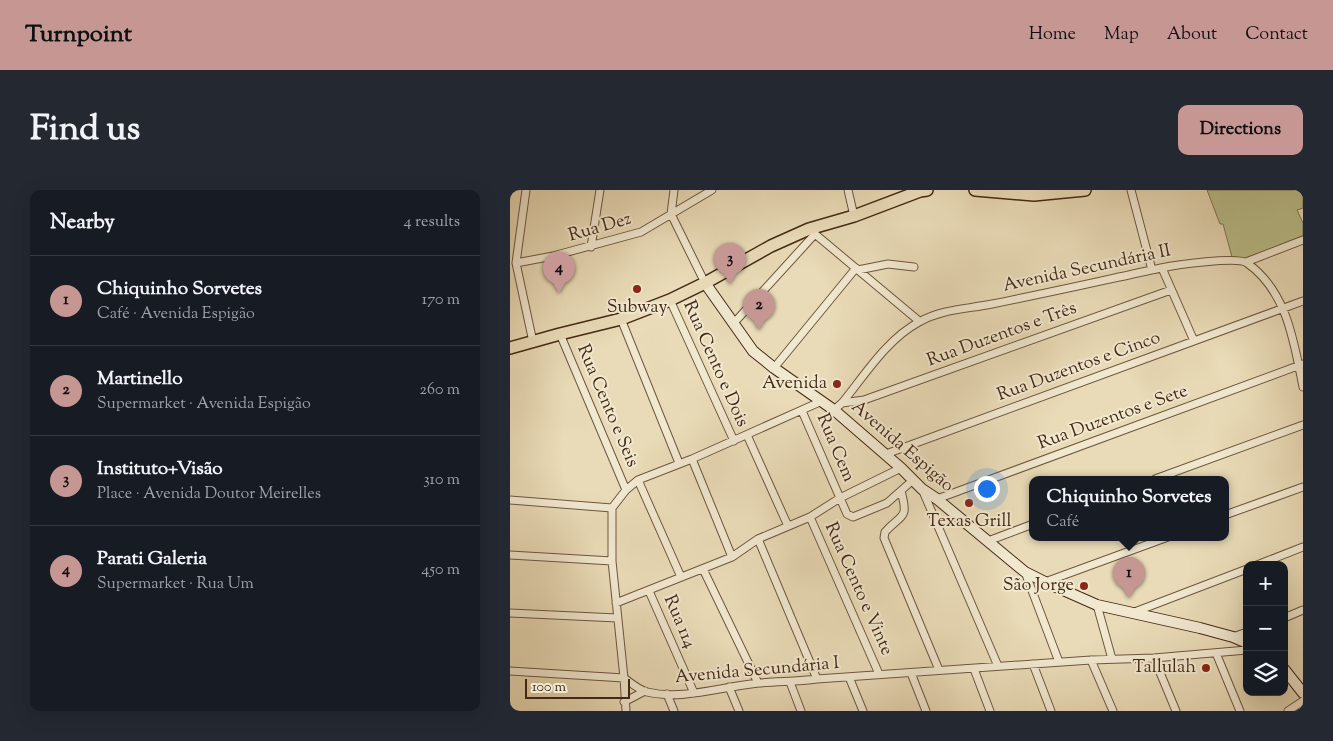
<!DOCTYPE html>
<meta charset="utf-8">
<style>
:root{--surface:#171b24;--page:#242831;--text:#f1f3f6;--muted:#9ea1a6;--line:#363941;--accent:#c59692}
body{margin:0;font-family:"Sorts Mill Goudy",serif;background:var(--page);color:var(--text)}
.controls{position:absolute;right:15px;bottom:15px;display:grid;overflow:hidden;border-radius:10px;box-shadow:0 5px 20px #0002}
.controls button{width:45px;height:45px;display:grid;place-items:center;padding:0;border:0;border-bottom:1px solid var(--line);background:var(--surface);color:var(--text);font:25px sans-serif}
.scale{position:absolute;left:15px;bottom:12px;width:105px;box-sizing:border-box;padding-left:5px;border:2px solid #452915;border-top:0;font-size:14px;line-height:18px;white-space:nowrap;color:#452915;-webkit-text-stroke:4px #f1e8d0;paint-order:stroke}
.you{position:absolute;left:476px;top:298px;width:18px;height:18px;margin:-12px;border:4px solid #fff;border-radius:50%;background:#1a73e8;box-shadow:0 0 0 8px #1a73e833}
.badge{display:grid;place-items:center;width:32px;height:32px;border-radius:50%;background:var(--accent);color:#111;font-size:16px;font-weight:700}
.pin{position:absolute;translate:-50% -41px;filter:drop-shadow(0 1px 2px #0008)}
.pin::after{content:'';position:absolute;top:26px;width:18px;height:15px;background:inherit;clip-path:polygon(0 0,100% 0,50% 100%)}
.popup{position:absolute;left:519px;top:286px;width:200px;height:65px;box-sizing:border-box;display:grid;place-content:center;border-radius:10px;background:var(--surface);filter:drop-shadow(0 1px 4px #0005);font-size:16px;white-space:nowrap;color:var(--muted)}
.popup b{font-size:19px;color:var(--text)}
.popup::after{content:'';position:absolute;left:50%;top:100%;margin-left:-10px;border:10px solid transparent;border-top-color:var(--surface)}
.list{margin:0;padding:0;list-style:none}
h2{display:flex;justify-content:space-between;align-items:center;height:65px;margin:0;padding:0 20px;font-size:21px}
h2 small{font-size:16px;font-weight:400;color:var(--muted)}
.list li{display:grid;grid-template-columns:32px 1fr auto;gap:15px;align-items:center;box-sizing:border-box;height:90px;padding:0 20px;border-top:1px solid var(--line)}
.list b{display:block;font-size:19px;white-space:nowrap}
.list p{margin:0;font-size:16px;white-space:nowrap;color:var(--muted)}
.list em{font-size:16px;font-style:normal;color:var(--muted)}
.icon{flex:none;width:28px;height:28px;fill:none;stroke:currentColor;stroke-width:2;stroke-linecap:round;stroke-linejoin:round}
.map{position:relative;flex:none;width:793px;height:521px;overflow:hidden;border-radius:10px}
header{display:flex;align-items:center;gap:30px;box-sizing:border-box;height:70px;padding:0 25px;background:var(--accent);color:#111}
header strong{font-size:24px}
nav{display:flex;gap:28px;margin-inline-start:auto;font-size:18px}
.intro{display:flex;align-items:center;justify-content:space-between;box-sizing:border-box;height:120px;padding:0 30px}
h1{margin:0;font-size:35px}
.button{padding:12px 22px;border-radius:10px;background:var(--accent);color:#111;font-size:18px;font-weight:700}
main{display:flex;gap:30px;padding:0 30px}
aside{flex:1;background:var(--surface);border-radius:10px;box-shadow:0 5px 20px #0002}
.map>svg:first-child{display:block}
.green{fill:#babf8c;stroke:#807450}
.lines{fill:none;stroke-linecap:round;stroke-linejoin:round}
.street-casing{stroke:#6e563e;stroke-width:9}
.secondary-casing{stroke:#452915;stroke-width:12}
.primary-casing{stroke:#452915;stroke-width:14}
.street{stroke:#f1e8d0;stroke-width:7}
.secondary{stroke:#f1e8d0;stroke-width:10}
.primary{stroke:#e9dbb7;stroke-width:11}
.poi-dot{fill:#8f2418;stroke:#f1e8d0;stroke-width:2}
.labels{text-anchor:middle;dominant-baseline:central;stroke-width:4;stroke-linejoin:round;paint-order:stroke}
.street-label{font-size:18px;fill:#452915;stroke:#f1e8d0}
.poi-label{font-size:18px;fill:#452915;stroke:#f1e8d0;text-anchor:end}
</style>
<header>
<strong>Turnpoint</strong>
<nav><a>Home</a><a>Map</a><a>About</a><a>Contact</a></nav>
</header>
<div class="intro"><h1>Find us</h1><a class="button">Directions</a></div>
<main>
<aside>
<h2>Nearby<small>4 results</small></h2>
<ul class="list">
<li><span class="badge">1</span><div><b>Chiquinho Sorvetes</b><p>Café · Avenida Espigão</p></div><em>170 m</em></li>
<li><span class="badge">2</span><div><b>Martinello</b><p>Supermarket · Avenida Espigão</p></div><em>260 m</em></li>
<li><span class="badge">3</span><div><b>Instituto+Visão</b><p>Place · Avenida Doutor Meirelles</p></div><em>310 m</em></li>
<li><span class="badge">4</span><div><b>Parati Galeria</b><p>Supermarket · Rua Um</p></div><em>450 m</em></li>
</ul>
</aside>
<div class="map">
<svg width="793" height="521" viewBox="0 0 793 521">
<rect width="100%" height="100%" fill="#e9dbb7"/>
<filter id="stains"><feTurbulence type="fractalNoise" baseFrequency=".004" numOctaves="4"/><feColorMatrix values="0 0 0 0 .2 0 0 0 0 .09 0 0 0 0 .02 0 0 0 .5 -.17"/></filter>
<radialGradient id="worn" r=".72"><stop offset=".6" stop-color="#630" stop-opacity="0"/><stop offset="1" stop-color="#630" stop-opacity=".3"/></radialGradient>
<!-- green -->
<path class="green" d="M697,0H793V18L787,20L793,33V46L735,69L722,67L713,34H710Z"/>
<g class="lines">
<defs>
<path id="street" d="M16,0L6,73L23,152
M164,0L161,24L195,93
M338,0L344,26
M621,0L642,80
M299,39L409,131
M81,57L90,0
M736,72L793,50
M6,73L43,66L131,42L202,0
M652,78L684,151
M348,80L378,74L404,77
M160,110L224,251
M111,129L169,273
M223,134L305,44
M50,144L116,300
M264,178L346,78
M312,211L182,269L128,290L116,300L102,318V371L114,488C121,493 129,500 137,502C171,510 207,498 241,494C263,491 285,492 307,489L581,470L644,468L737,460
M332,213L354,210L661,100
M324,220L332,213C355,185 376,150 409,132C432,119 457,119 482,114C538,103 595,90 651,78C665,75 728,66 737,73C777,101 784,152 793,197
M292,221L337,324L343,327L377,313L403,290
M237,245L278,336
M376,264L793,111
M182,269L222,367
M645,289L793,235
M128,290L171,387
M412,299L488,476
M391,301C399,330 392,323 375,342L374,348L429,480
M427,309L793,174
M0,310L102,318
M715,325L793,297
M300,327L369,484
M248,349L307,489
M478,351L523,334
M0,365L102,371
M747,375L793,357
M193,379L248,493
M515,382L549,472
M535,392L658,347
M139,401L184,503
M106,413L222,367L248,349L300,327L330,308L391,278
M587,415L602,469
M0,423L107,428
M622,423L737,379
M774,428L793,420
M723,447L737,442
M706,463L730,521
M644,468L666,521
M581,470L603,521
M523,474L541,521
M464,479L480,521
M0,481L114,488L116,521
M401,483L416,521
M339,487L353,521
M280,492L291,521
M219,497L229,521
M157,504L164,521
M114,512L135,501
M778,521L793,511"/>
<path id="secondary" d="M195,93L243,161L264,178L324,220L391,278L412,299L427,309L515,382L535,392L587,415L690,438L723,447L737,453
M774,479L793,503"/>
<path id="primary" d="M465,0L524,5L575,0
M0,158L50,144L111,129L160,110L195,93L261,56L299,39L344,26L410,1L417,0"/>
</defs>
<!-- street casing -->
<use href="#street" class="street-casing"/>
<!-- secondary casing -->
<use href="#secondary" class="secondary-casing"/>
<!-- primary casing -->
<use href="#primary" class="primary-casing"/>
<!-- street -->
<use href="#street" class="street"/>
<!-- secondary -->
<use href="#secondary" class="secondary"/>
<!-- primary -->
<use href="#primary" class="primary"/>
</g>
<!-- markers -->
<g class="poi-dot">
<circle cx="127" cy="99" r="5"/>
<circle cx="327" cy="194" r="5"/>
<circle cx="459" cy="313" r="5"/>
<circle cx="574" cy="396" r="5"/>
<circle cx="696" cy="478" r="5"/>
</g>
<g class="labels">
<!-- street labels -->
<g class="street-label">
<text transform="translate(90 38) rotate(-16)">Rua Dez</text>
<text transform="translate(577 79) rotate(-12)">Avenida Secundária II</text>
<text transform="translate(492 145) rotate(-20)">Rua Duzentos e Três</text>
<text transform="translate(205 174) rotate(66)">Rua Cento e Dois</text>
<text transform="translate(569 177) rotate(-20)">Rua Duzentos e Cinco</text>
<text transform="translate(97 216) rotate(67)">Rua Cento e Seis</text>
<text transform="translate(603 228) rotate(-20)">Rua Duzentos e Sete</text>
<text transform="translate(392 257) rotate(41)">Avenida Espigão</text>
<text transform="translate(325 258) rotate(67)">Rua Cem</text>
<text transform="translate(348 399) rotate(66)">Rua Cento e Vinte</text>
<text transform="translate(169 432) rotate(67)">Rua 114</text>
<text transform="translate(247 481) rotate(-5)">Avenida Secundária I</text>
</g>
<!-- poi labels -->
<g class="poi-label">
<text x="127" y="118" text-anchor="middle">Subway</text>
<text x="317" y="194">Avenida</text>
<text x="459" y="332" text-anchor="middle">Texas Grill</text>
<text x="564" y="396">São Jorge</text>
<text x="686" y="478">Tallulah</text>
</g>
</g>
<rect width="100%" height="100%" filter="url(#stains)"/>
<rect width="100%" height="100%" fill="url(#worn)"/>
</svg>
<div class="controls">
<button>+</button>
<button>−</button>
<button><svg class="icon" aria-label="layers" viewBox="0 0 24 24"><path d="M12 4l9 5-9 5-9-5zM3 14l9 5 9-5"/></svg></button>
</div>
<div class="scale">100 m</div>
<div class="you"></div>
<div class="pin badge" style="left:619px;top:408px">1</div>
<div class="popup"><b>Chiquinho Sorvetes</b>Café</div>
<div class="pin badge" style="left:249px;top:140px">2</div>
<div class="pin badge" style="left:220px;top:94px">3</div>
<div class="pin badge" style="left:49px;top:103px">4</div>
</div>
</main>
